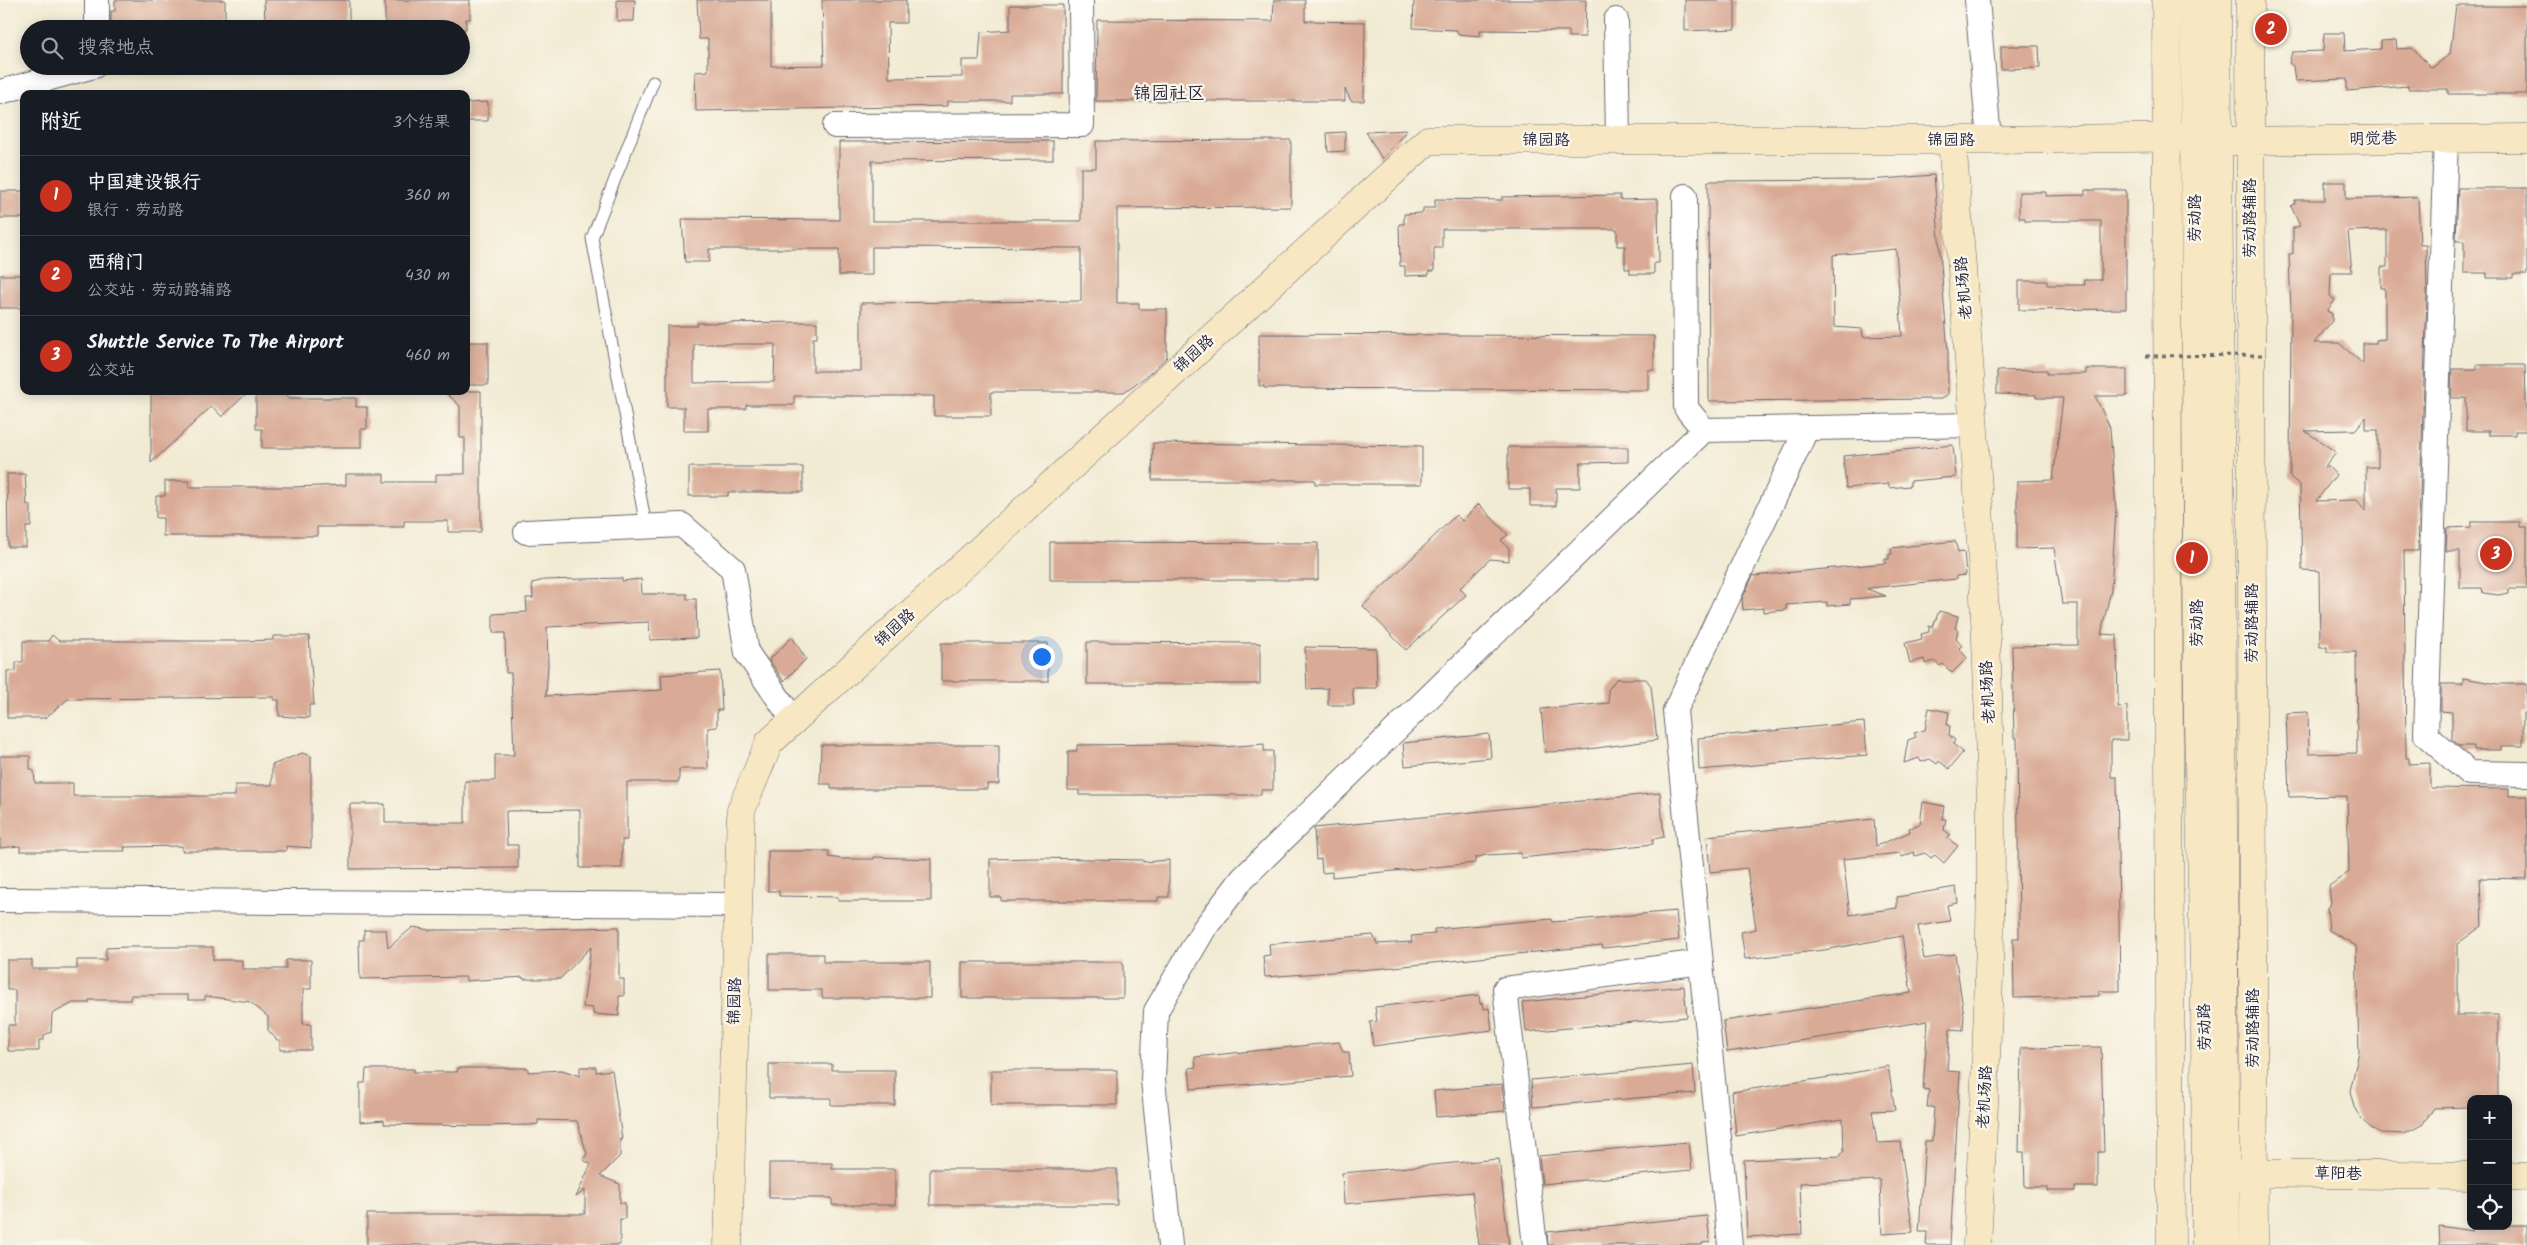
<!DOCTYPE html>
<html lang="zh">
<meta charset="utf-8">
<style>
:root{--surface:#171b24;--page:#20242c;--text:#f1f3f6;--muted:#9ea1a6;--line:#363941;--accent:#c8321e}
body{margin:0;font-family:Kalam,"LXGW WenKai TC",sans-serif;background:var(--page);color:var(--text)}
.controls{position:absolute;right:15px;bottom:15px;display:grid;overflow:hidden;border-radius:10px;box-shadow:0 2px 12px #0003}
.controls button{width:45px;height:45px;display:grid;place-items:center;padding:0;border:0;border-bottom:1px solid var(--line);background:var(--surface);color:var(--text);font:25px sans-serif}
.you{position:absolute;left:1041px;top:656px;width:18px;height:18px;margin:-12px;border:4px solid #fff;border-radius:50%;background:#1a73e8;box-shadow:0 0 0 8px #1a73e833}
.badge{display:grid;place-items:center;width:32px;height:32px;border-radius:50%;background:var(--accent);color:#fff;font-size:16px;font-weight:700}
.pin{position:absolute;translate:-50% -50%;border:2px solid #fff;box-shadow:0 1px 5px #0006}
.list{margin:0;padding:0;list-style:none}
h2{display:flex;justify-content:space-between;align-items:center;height:65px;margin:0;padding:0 20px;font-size:21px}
h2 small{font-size:16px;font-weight:400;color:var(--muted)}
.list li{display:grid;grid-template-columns:32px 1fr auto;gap:15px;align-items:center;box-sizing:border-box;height:80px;padding:0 20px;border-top:1px solid var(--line)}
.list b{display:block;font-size:19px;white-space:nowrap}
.list p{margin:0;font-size:16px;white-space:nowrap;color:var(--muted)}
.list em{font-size:16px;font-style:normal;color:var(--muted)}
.icon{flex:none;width:28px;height:28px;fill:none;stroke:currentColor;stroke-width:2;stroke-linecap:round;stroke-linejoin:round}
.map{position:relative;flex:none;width:2527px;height:1245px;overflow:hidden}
.search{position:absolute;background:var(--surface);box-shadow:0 2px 12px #0003;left:20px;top:20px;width:450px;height:55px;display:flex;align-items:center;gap:12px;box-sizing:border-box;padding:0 18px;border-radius:28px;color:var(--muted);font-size:19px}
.panel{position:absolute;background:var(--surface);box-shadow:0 2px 12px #0003;left:20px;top:90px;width:450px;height:305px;border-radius:10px}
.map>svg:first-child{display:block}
.building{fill:#d9aa95;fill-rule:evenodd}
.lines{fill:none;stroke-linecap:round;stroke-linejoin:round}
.lane-casing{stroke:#6b6871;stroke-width:13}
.street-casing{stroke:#6b6871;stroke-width:26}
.secondary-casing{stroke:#6b6871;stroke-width:29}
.lane{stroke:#fff;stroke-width:11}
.street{stroke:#fff;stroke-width:24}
.secondary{stroke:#f7e8c3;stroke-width:28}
.path-bridge{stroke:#6b6871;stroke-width:3;stroke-dasharray:4 4;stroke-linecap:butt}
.labels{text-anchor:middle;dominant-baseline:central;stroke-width:4.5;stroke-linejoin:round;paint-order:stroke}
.street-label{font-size:16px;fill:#22223b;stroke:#fbf7ec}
.neighbourhood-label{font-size:18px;fill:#22223b;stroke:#fbf7ec}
</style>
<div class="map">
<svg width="2527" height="1245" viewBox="0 0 2527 1245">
<rect width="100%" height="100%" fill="#fbf7ec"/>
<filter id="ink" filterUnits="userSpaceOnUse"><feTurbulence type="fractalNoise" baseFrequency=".02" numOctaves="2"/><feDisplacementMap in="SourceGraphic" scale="10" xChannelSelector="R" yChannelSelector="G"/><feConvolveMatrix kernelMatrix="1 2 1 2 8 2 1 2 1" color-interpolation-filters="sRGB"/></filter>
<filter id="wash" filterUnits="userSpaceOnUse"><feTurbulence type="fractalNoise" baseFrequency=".0096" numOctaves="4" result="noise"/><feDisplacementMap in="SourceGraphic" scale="20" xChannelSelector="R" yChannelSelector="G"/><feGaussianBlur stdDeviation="1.12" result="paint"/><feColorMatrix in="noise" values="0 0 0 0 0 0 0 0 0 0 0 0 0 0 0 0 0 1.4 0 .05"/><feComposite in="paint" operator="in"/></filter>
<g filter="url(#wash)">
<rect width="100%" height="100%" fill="#f2ebd4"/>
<g id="blocks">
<!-- building -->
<path class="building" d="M115,0H225V28L178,26V28L111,29V11H115Z
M264,0H349V25H328V29H274V19H265Z
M385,0H470V19H466V29H407V25H385Z
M617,0H635L634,21H617Z
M697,0H771V66L824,65L822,0H906V23H888L889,78L962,77V60H979L981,32L1010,30V5H1063V94H1010V101H948V106L696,111L695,72L708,71V39H699Z
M1274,0H1305V21L1365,22L1364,101H1351L1345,89V101H1096L1097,20L1273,21Z
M1414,0H1586L1585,37H1569V31L1480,30V36L1457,34V30L1413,28Z
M1685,0H1735V29L1685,31Z
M2456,6H2527V94H2448V89H2408V86L2347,91V79L2295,81L2293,66L2289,63L2292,52L2323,51L2324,33H2344L2345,51L2381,49V41L2396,40L2397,49L2412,48L2432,68L2450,54Z
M2001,46H2039L2040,68L2001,69Z
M488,102V121H466V103Z
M1407,130L1382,159L1366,132Z
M1345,132V151L1328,152L1327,133Z
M1291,140V207L1117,208V303H1139V309H1167V357L1148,375L1124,392H991V416H934V396H794V405H746V409H708V431H684V407H667V326H697V323L817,322V338H813V371H861V303L1081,301V248L872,247V275H839V249H709V262H685L682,219L839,220V142L1053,141V160L872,161V221H1081V168H1096V141ZM694,344H775L774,382L694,383Z
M1934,175L1948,353V394L1942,399L1709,401L1708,181L1869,180ZM1896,249L1902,336L1863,337L1862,329L1834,327L1833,255Z
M2325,182H2346V199L2418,197L2420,245H2426L2427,296L2418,551H2404L2406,758H2409V764L2430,763V788L2509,789V796H2527V879L2480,878L2482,926L2457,944V1015H2498V1099H2471V1107L2434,1108L2422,1125L2404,1134L2382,1133L2371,1128L2362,1120L2354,1107L2350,1091L2359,1052L2356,946L2329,930L2327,908L2331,903L2329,886L2349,872L2347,796L2289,797L2286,713L2308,712L2309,754L2357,753L2356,652H2327V647H2320L2319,571L2302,570L2300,485L2290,477L2291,312L2289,254H2293V228L2300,226L2291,206L2295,204V200H2325ZM2387,230V267H2381V288H2385V339L2376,340V343H2363V364L2339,343H2314L2332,321V314L2327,311L2335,300L2330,296L2331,272H2352L2348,231ZM2366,417V430H2378V467H2366V511L2357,500L2316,501L2336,475L2329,467H2324L2336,452L2305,431L2355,430Z
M2458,188H2527V274H2513V278H2487V273H2464V241H2456Z
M2085,190H2126V309L2019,310V281H2047V285H2085L2084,280H2101V221H2025V218H2019V192H2046V196L2085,195Z
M0,191H24V218H0Z
M1620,195V200L1658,199L1659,263H1654V274H1630V269H1625V246H1617V229H1442V248H1434V271H1429V275L1405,276V266H1400L1399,224H1404V214L1423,213V208H1435V199L1502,200V197Z
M0,275H24V308H0Z
M1259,334L1654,336V370H1648V390L1264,388V386H1259Z
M466,342H488V385H466Z
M2477,365H2525L2527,431H2515V435H2489V431H2466V398H2451L2452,369H2477Z
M2086,369H2127V396H2095L2110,428L2116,510L2111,590L2101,634L2117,635L2118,707L2127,706V740H2111V777H2117L2120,991H2099V996L2014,998L2013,938H2019L2017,738H2014L2012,646L2078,645V604H2062L2054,548L2017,549V481L2053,480L2063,398H2036V395L1997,394V371L2047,370V374H2086Z
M151,391H249L222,417L212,406L151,463Z
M444,391H481V532H448V521H404V527H317V536H163V518H156V496H165V481H189V487H292L346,485V474H384V482H436V474H465V438H460V406Z
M256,392H287V398H356V407H367V429H361V448H262V429H256Z
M1153,443L1422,446V484H1315V480H1152Z
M1953,445L1956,477L1910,481V486L1889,488V484L1846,488L1843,456Z
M1508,447H1628V462L1580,463V488H1556V506H1530V489H1508Z
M689,467H803V492H728V496H689Z
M7,474H25L27,505H31V527H26V547H8Z
M1479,504L1508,535L1501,540L1509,548V561L1490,559L1460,588L1466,595L1406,650L1363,606L1456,515L1462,521Z
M2471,522H2520V527H2527V589H2509V593L2498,595L2483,593L2482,588H2460V551H2446L2447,528L2471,527Z
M1955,541L1958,552L1964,551L1966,575L1956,576V579L1870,588L1867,589L1886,596L1850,599V604L1827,606V602L1786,605V610L1763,612V608L1743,610L1742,599L1753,576L1886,563L1885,559H1889V554H1892L1891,548Z
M1050,542L1318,543V580H1050Z
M622,578V581L641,579L642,594H687V599H696L697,638L650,640L649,622L547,627L548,665L546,696L662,690L661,675L720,671L722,710H717V727L708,728V769H679V782H627V840H622V868H580V810L506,811L507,845H518V868L350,869V804H385V823H465V781H495V755H514L511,673H506L505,633H493V614L527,612L526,598H533L532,583L544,580Z
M1939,611L1958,616L1955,628L1958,630L1956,639L1962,646L1959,648L1967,658L1952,673L1943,664L1940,666L1934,661L1925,664L1924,659L1910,663L1905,643L1922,639L1921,634L1929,632V626L1933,627Z
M52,635L59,641H240L273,640V636H309L314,705H309V718L279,716V700H274V697L68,699L45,718H7V671H16V662H23V641H48Z
M792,637L806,659L784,681L769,660Z
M1087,642L1260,643V684H1087Z
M941,643H1048V681H941Z
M1305,647L1376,648L1377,688H1352L1354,705H1328V688L1307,689Z
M2463,678L2498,684H2527V713H2523V746H2501V750H2474V746H2459L2452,739V712L2441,711V684H2463Z
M1616,679H1646L1651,686L1657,740L1574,751L1545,752L1541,709L1609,703L1608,690Z
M1929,708L1949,712L1947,725L1950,726L1949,735L1955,740L1953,744L1963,752L1949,769L1939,761L1937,764L1930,759L1921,762L1919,758L1904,763L1908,740L1916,737L1914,733L1925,730Z
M1864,722L1867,755L1699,770L1698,738Z
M1489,734L1491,758L1405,766L1403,743Z
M1172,744L1223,747L1264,744V751H1273V790H1261V795H1079V790H1068V751H1077V745Z
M821,745H999V784H987V789H831V784H820Z
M302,753L311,756V848L286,846V851H182V846L124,847L125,851H20V846L0,848V756H30V769L34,771L35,783H73V796H235V785H272V765Z
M1660,793L1664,837L1653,839V844L1521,858V853L1486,855L1475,858V863L1332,877V872L1322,873L1321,859L1316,860L1314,828Z
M1923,802L1944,806L1942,819H1946L1944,830L1951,835L1947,838L1958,846L1944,863L1935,855L1931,858L1925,853L1915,856L1914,852L1902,857L1900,853L1843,859L1850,915L1897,908V897L1956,887L1958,903L1947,905L1950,921L1918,926L1924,959L1955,954L1964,1015L1963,1030L1950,1029L1947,1071L1960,1072L1950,1245H1926L1927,1232H1919L1925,1141H1932L1934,1107H1927L1929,1090L1923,1089L1928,1021L1727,1052L1723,1021L1911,993L1902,936L1824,950L1745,959L1741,932L1756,929L1747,868L1710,872L1707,836L1874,819L1876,846L1910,832L1909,828L1920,824Z
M768,851H829V857L842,859H874V857L931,859V901H838V897L779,896V891H768Z
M1037,858L1143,860V862L1169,860V897H1158V901H1001V897H990V859Z
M1676,911L1679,940L1603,948L1602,945L1385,968L1265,977L1263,956L1270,955L1269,944L1373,935L1377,944L1412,942L1411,936L1435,934L1434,929L1552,919L1553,922Z
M413,927L429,930H487L619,927V979H624V996H619V1016L593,1014V1008L583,1007L591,947L560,979H523V977L466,981V977L360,979L359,940H364V930H386L388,948Z
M127,947H213V960H242V969H286V960H311V989H303V1024H311V1050H280V1040H277L268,1030V1017L250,1002L205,996V1000H188V995H131L130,1000H89V1003H73L52,1014L51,1032L44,1035V1040H39V1051H8V1025H15V990H7V960H32V969H77V960H106V948Z
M769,954H823V962H930V998H822V990H769Z
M962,962H1123V998H962Z
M1684,986L1687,1017L1526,1032L1523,1002Z
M1479,995L1480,1004L1483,1003L1484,1009L1489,1008L1492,1030L1373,1046L1370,1022L1377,1021L1375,1007Z
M1339,1042L1343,1052H1349L1351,1076L1191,1089L1189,1068L1196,1067L1195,1057Z
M2101,1047L2104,1152H2098V1187H2075V1191H2047V1187H2025L2024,1152H2019L2021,1048Z
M769,1064H832V1070H895V1105H831V1098H769Z
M1693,1065L1695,1093L1533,1107L1531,1080Z
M1888,1066L1895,1110L1872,1111L1877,1143L1900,1142L1913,1232L1882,1234L1880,1180L1800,1183L1802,1234L1747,1237L1744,1160L1841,1156V1153L1844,1152L1843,1119L1736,1136L1732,1092L1837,1076Z
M580,1067H596V1072L612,1070L622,1139H620V1156L600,1176L620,1184V1203H625V1219H620V1245H367V1214H585V1190L576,1197L591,1164L583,1160L587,1154L577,1121L538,1120V1124L530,1125L481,1126L384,1124V1120L360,1122V1083H365L366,1069H414V1072H457L458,1068H528V1072L562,1070L580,1076Z
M991,1070H1117V1105H991Z
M1502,1084L1505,1111L1436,1117L1434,1091Z
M1689,1142L1692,1170L1542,1184L1539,1156Z
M1499,1159L1509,1245H1479L1472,1192L1344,1204L1342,1173Z
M769,1163H832V1169H895V1205H832V1198H769Z
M930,1169H1117V1205H930Z
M1707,1216L1710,1242L1702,1243V1245H1548L1547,1232Z
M2439,1226L2472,1231V1226H2527V1245H2440Z"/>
</g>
</g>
<g filter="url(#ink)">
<use href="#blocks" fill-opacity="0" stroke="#6b6871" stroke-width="1"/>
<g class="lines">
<defs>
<path id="lane" d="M646,526L592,238L653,82"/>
<path id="street" d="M97,0V29
M1977,0L1989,140
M1616,20L1618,140
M0,92L94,66
M835,126L1082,125L1081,0
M2446,138L2426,735L2469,773L2527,774
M1685,196L1686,408L1704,430
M526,532L682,525L733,569L747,653L794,721
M0,900L738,905
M1170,1245L1153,1080L1156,1011L1204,929L1243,878L1704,430L1975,425
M1535,1245L1505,989L1701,962
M1730,1245L1675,711L1807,428"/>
<path id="secondary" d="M2166,0L2171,1245
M2194,0L2198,722L2205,1010L2206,1245
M2217,0L2226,1245
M2250,0L2254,1245
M1952,140C1967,336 1984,532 1989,728C1995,901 1986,1073 1977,1245
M2231,141L2527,138
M2235,1173L2471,1176
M2508,1176L2527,1177
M728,1245L741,810L769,743L1428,140H1989L2195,137"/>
</defs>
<!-- lane casing -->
<use href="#lane" class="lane-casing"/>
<!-- street casing -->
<use href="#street" class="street-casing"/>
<!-- secondary casing -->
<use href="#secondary" class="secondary-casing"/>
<!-- lane -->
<use href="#lane" class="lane"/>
<!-- street -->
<use href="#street" class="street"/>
<!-- secondary -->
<use href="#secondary" class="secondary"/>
<!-- path-bridge -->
<path class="path-bridge" d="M2146,356L2265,355"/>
</g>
</g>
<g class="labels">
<!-- street labels -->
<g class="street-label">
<text transform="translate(2373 139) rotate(-1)">明觉巷</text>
<text x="1546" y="140">锦园路</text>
<text x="1951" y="140">锦园路</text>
<text transform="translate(2195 218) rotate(-90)">劳动路</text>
<text transform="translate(2250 218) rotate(-90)">劳动路辅路</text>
<text transform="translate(1964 288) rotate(-95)">老机场路</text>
<text transform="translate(1194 354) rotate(-42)">锦园路</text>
<text transform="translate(2197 623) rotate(-90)">劳动路</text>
<text transform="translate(2252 623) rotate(-90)">劳动路辅路</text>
<text transform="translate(895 628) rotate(-42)">锦园路</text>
<text transform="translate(1988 692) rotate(-93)">老机场路</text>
<text transform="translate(735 1001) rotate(-88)">锦园路</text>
<text transform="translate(2205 1027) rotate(-91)">劳动路</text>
<text transform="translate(2253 1028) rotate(-90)">劳动路辅路</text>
<text transform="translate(1985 1097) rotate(-87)">老机场路</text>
<text transform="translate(2338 1174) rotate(1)">草阳巷</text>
</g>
<!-- neighbourhood labels -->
<g class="neighbourhood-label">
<text x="1169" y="94">锦园社区</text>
</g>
</g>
</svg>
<div class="controls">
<button>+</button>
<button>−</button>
<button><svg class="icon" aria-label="locate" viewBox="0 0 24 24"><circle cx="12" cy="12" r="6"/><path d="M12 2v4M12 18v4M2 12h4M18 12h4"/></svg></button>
</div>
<div class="you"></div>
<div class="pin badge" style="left:2192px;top:558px">1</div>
<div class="pin badge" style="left:2271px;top:29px">2</div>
<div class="pin badge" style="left:2496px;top:554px">3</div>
<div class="search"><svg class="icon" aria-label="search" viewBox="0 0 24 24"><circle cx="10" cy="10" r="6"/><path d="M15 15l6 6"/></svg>搜索地点</div>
<section class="panel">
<h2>附近<small>3个结果</small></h2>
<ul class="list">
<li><span class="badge">1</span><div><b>中国建设银行</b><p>银行 · 劳动路</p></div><em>360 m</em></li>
<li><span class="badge">2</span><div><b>西稍门</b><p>公交站 · 劳动路辅路</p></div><em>430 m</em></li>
<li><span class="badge">3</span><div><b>Shuttle Service To The Airport</b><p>公交站</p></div><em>460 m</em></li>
</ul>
</section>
</div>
